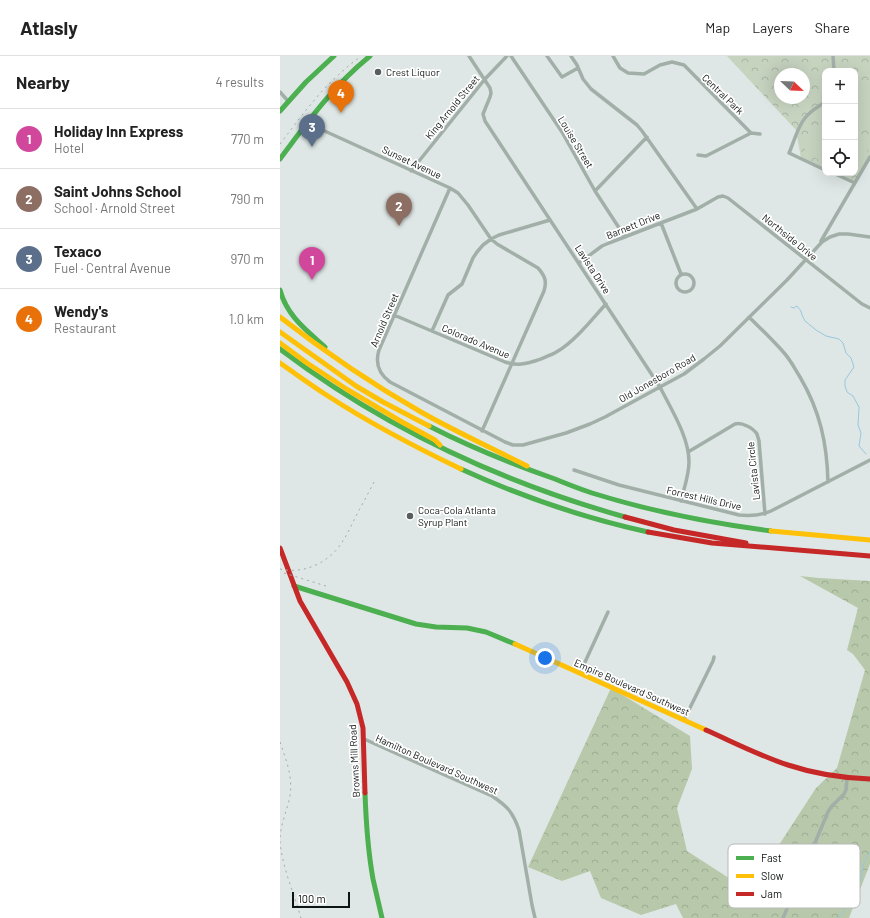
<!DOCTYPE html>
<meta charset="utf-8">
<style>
:root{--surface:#fff;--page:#f2f2f2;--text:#222;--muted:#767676;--line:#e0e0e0;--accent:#0b8043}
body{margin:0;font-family:Barlow,sans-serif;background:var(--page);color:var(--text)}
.controls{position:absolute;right:12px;top:12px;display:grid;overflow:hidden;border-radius:8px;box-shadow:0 4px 16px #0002}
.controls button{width:36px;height:36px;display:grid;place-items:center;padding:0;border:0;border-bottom:1px solid var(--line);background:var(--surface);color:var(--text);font:20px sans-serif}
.compass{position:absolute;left:494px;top:12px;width:36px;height:36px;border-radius:50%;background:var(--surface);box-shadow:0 4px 16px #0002;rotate:113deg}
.scale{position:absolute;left:12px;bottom:10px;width:58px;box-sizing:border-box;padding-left:4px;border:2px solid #0e1412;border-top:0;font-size:11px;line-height:14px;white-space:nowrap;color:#0e1412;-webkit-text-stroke:3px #fff;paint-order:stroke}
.you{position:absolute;left:265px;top:602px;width:14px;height:14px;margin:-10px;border:3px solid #fff;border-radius:50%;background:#1a73e8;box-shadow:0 0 0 6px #1a73e833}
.badge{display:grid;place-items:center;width:26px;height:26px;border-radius:50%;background:var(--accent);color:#fff;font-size:13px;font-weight:700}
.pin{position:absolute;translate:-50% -33px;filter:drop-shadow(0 1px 2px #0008)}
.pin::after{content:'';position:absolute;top:21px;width:14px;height:12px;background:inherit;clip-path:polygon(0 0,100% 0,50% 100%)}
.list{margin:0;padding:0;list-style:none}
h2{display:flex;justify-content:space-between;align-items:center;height:52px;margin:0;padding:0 16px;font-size:17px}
h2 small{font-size:13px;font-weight:400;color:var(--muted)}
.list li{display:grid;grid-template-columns:26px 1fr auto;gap:12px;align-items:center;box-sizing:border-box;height:60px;padding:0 16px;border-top:1px solid var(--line)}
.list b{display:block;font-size:15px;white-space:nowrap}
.list p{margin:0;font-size:13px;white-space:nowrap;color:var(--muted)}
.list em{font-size:13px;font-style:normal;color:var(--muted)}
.icon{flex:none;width:22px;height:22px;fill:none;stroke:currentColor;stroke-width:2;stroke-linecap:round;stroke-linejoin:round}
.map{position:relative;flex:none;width:590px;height:862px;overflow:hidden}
header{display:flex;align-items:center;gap:24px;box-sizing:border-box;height:56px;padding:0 20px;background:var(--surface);border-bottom:1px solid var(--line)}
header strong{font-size:19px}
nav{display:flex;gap:22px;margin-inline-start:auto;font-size:14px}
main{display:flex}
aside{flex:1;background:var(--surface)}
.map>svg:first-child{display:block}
.forest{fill:url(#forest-crowns)}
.park{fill:url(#park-crowns);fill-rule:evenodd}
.pitch{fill:#c6d3bf}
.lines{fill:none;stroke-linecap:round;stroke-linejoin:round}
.stream{stroke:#98c7df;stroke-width:1}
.street{stroke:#a2afa8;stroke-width:3.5}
.fast{stroke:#4caf50;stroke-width:5}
.slow{stroke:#ffc107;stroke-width:5}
.jam{stroke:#c62828;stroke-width:5}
.rail{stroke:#a2aba6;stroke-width:1;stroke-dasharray:2 4;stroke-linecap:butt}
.poi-dot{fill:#575e5c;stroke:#fff;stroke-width:1.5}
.labels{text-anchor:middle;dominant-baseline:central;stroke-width:3.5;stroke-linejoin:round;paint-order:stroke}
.poi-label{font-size:10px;fill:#0e1412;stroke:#fff;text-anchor:start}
.street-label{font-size:10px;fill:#0e1412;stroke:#fff}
.key{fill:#fff;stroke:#b7b8b8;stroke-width:1}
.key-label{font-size:11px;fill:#0e1412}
</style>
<header>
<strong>Atlasly</strong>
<nav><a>Map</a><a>Layers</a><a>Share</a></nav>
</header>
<main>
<aside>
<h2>Nearby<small>4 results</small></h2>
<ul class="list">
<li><span class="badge" style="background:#d1479c">1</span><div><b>Holiday Inn Express</b><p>Hotel</p></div><em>770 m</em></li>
<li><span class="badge" style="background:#8d6e63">2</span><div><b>Saint Johns School</b><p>School · Arnold Street</p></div><em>790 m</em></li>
<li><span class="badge" style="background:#5c6f8a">3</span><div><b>Texaco</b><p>Fuel · Central Avenue</p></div><em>970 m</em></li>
<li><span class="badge" style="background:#e8710a">4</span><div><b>Wendy's</b><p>Restaurant</p></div><em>1.0 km</em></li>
</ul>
</aside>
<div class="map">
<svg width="590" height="862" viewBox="0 0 590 862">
<defs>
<pattern id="forest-crowns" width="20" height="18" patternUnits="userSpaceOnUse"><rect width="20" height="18" fill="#b7c9aa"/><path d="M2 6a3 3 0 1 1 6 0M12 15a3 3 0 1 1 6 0" fill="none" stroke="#9cac91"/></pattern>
<pattern id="park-crowns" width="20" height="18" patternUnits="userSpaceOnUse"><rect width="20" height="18" fill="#c6d3bf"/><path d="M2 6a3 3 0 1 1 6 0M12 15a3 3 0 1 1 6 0" fill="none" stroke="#a9b4a3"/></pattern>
</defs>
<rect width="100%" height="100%" fill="#dee7e5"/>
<!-- forest -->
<path class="forest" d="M520,520L539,522L590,525V808L569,862H403L396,848L361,859L321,842L310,815L282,825L248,811L331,632L410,680L412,713L397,752L407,795L469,835L536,732L557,712L585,614L573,598L567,594L578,552Z"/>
<!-- park -->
<path class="park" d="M447,0H590V99L575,125L556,117H575V15H545V112L521,102L516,74ZM500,18H524V42H500Z"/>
<!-- pitch -->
<path class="pitch" d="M590,32V66L585,64L575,57V37Z
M545,66V106C538,105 525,96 522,89C521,87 521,85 520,83Z
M575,78L588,95L577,106L575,107Z"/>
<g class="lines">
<!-- stream -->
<path class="stream" d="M511,251L514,252L517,250L521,255L522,259L525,265L536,274L546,280L559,283L563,287L566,297L571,302L574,311L565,324V330L567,336L573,340L579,351L578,369L581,377L579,390L586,398
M558,862L562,858L575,836L581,824L584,806L590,796"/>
<!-- street -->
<path class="street" d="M189,0L210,32L211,37L210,41L203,58L205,65L380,331C391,353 409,381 409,406C409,419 404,432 401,445
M231,0L282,76L315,135L345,181
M267,0L282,21L298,12
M291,0L297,9L303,23L311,33L357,69L362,75L417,153
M333,0L340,12L348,17L364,18L380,9L392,6L404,9L471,77
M553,0L554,15
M0,36L8,45
M545,46C538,51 530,55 525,62C517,72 514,86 509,97L545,114
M27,67L170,132L178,137L188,149L211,183L217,188L258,212C265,220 267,225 264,235L202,375
M471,77L480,78
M418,99L426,100L471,77
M131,115L205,23L227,0
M553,117L575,127
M170,132L99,294C95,307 99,318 110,326L225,386L233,389H243L286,377L310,368L325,361L380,331L404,318L424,303L440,290L507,224L542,186L550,181L559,178H568L590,181
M315,135L367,81
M381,167L401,218
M541,185L590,101
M299,207L322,190L329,187L417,153L438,141L443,140L448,142L582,248L590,252
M396 227a9 9 0 1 1 18 0a9 9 0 1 1-18 0Z
M114,259L225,306C237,310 246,308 258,304C265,301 272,299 278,295C295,285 312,263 326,248
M469,261C481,273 494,285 505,298C511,305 515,313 520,321C540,355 547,387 548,426
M152,275L168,239L182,228L193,202L197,196L203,189L211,183L219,179L270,164
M408,396L455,368C462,366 473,372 477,378C477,379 479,384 479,385L485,458
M294,414L339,429L459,459C470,460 480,460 491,455L590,404
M300,617L328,556
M404,664L433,605L434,601
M84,683L212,740C227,750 233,756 239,774L252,849L255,862
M503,862L548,756L551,751L564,738L566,734L567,722"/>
<!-- fast -->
<path class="fast" d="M0,55L26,26L54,0
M0,103C28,65 53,30 90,0
M0,234C7,260 26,274 45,291
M0,293C103,371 221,426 345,461
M149,370C190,391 232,408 275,423C287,428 300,433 312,437C370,455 430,467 491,475
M181,413C240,440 304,462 368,476
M14,530L136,568L156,571L187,572L206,576L235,588
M85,737C86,766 88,795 93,823C96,836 99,849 102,862"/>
<!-- slow -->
<path class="slow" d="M0,261C45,296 92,328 141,356C176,376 212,392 247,410
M0,276L76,330L103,346L149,370
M0,287L27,307L68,334L122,366L155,384L160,389
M0,307C16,318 32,330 48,340C91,368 135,391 181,413
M491,475L590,484
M235,588L426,674"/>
<!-- jam -->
<path class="jam" d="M345,461L394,474L466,487
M368,476L432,487L590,500
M0,492L20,545L67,626L77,648L83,672L85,737
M426,674C453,686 480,700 508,709C535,718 562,722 590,723"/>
<!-- rail -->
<path class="rail" d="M0,88C20,62 39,35 64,14C69,9 75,5 81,0
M0,513C21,518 44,509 58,492C64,484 69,475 73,466C80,452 88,438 95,424
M4,517L46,530
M0,686C6,704 13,720 10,740C7,755 0,769 0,785C2,810 14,838 21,862"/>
</g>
<!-- markers -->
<g class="poi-dot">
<circle cx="98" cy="16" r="4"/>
<circle cx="130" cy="460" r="4"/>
</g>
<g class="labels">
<!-- poi labels -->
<g class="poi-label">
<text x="106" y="16">Crest Liquor</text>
<text x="138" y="454">Coca-Cola Atlanta<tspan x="138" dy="12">Syrup Plant</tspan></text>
</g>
<!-- street labels -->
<g class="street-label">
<text transform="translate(443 38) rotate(44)">Central Park</text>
<text transform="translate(172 51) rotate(-51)">King Arnold Street</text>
<text transform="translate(296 86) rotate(59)">Louise Street</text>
<text transform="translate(132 106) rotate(25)">Sunset Avenue</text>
<text transform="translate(353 169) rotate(-22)">Barnett Drive</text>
<text transform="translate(510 181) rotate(39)">Northside Drive</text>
<text transform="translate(313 213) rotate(57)">Lavista Drive</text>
<text transform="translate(104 264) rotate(-67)">Arnold Street</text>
<text transform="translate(196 285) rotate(23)">Colorado Avenue</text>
<text transform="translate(377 322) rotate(-30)">Old Jonesboro Road</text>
<text transform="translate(473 415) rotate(-96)">Lavista Circle</text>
<text transform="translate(424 442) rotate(13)">Forrest Hills Drive</text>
<text transform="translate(352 631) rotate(24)">Empire Boulevard Southwest</text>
<text transform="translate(74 705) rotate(-93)">Browns Mill Road</text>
<text transform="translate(157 708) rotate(24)">Hamilton Boulevard Southwest</text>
</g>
</g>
<!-- legend -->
<rect x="448" y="788" width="132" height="64" rx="6" class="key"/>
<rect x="456" y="800" width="18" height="4" fill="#4caf50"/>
<rect x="456" y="818" width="18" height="4" fill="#ffc107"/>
<rect x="456" y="836" width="18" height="4" fill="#c62828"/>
<g class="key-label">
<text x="481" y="806">Fast</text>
<text x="481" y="824">Slow</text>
<text x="481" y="842">Jam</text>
</g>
</svg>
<div class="controls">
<button>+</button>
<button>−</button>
<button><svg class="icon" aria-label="locate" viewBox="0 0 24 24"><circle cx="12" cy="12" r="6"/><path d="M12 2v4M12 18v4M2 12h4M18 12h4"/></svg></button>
</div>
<svg class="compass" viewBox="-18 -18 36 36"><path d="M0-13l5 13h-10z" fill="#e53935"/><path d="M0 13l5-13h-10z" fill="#767676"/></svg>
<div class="scale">100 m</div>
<div class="you"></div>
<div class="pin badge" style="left:32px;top:224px;background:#d1479c">1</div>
<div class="pin badge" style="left:119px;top:170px;background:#8d6e63">2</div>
<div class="pin badge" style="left:32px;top:91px;background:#5c6f8a">3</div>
<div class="pin badge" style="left:61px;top:57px;background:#e8710a">4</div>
</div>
</main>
